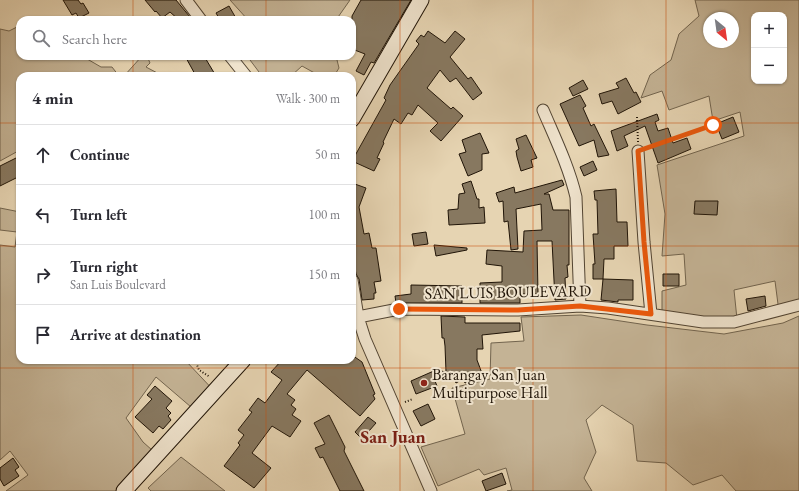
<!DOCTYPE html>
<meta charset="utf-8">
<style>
:root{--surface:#fff;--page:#f7f7f7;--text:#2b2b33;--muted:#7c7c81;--line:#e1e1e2}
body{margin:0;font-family:"EB Garamond",serif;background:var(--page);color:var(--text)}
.controls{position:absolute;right:12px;top:12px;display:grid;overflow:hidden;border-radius:8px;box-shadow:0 1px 3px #0004}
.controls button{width:36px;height:36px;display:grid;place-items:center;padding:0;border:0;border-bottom:1px solid var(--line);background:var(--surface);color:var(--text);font:20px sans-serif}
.compass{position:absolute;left:703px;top:12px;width:36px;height:36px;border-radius:50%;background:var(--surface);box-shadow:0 1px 3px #0004;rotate:151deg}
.stop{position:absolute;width:12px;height:12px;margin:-9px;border:3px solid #ea580c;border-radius:50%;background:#fff}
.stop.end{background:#ea580c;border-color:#fff;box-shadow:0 1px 4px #0008}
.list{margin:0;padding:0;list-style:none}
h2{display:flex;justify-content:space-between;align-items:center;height:52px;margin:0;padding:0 16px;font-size:17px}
h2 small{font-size:13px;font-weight:400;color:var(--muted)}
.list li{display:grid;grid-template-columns:26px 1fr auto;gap:12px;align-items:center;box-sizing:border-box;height:60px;padding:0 16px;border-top:1px solid var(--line)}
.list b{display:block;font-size:15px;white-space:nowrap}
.list p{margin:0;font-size:13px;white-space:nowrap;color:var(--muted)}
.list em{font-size:13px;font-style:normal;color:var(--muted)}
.icon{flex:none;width:22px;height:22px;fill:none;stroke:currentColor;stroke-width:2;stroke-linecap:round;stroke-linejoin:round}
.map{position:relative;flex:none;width:799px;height:491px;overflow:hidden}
.search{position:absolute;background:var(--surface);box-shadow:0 1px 3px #0004;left:16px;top:16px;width:340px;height:44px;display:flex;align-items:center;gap:10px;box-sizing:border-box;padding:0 14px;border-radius:12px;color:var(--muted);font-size:15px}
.panel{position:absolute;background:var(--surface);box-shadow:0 1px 3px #0004;left:16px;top:72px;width:340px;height:292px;border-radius:12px}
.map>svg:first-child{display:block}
.green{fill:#c4b395;stroke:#72644e;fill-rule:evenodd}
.building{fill:#877860;stroke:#201407}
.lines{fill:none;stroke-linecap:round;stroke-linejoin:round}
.street-casing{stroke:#524432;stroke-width:13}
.secondary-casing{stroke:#201407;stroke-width:17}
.path{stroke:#201407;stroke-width:2;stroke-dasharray:1 2;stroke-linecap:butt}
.street{stroke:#efe3cd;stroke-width:11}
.secondary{stroke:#efe3cd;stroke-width:15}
.route{stroke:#ea580c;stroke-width:5}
.grid{fill:none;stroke:#ca4f0b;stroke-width:1;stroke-opacity:0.55}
.poi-dot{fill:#8f2418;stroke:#efe3cd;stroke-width:1.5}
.labels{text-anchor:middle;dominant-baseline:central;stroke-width:4;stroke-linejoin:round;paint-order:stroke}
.street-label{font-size:16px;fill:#201407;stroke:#efe3cd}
.poi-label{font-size:16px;fill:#201407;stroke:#efe3cd;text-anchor:start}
.quarter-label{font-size:18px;font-weight:bold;fill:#7a1f14;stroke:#efe3cd}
</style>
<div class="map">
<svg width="799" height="491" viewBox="0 0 799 491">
<rect width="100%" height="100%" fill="#e6d4b2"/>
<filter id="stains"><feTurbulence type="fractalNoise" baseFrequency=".005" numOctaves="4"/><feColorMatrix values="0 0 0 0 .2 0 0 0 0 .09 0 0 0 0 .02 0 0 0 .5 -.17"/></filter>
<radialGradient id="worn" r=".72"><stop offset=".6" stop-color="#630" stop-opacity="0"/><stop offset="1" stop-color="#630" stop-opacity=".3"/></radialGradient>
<!-- green -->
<path class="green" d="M230,0H350L336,20H248Z
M695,0H799V302L779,312L775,281L734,290L737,319L662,314V291L686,285L684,254L662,256L665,214L657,165L744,136L740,112L713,121L709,96L669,110L662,91L641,98L650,75L671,60L679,34L699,16ZM754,15H784V81H754ZM709,18H733V42H709Z
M17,27L20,34V56H82L101,67H112L119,76H20V150L0,161V29L9,31Z
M142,56H147L150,63L146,67L163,76H124Z
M247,56H336L339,68L334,76H320L302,66L291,76H262Z
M0,208L20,212V360H185L217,394L198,413L156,377L126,418L143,442L162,459L133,491H6L28,475L10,451L0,460V245L15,247L17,232L0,230Z
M581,315L647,325L724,334L783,323L799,316V491H736L722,475L693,485L666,463L637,461L633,425L602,405L586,420L596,452L584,478L592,491H507L512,490L506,468L484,475L479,469L438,486L421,447L465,434L452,388L490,379L491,343L524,341L521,317Z
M181,457L225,491H151L148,488Z"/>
<!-- building -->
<path class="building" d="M63,0H78L81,4L83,3L89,13L79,18L76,13L72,15Z
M145,0H176L190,17L188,20H179L170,12L162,18L156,11L155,12Z
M361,0H411L374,63L371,62L364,75L356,71L365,54L352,49V16Z
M229,6L237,20H220L216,13Z
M428,31L445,43L455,31L465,39L450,57L468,79L471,77L482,93L473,100L456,78L450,82L440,70L427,88L451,109L453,107L463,116L441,141L430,131L438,123L418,105L412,115L408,113L401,124L394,119L383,142L384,143L377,158L380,159L374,171L352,161L386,100L384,98L390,85L419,44L416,41L421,35L424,37Z
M185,56H204L216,76H196Z
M626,78L634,93L636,92L641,102L618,114L612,101L602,104L599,94L619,88L616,83Z
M583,80L588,89L573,96L569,88Z
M580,95L586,106L583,108L591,126L594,124L609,155L598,157L594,140L579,146L560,104Z
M657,114L659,120L655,122L658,131L668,128L673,143L687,138L691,149L658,163L645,126L624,136L628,146L617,151L611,131Z
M733,117L739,132L722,139L716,124Z
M480,133L489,153L482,154V170L468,176L459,154L466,152L462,140Z
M526,135L537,158L531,160L533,167L521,171L517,157L516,151L519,149L516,139Z
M20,156V176L0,186V166Z
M593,161L597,170L584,176L580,167Z
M562,180L564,185L544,194H549L553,210H569V265H567L568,277L565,278L566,299L555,300L552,241H537L538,294H520V303H480V283L502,282V266L486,264L487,250L523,252L524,231L542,230L541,204L516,209L518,249L511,250L508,221L504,222L503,201L499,202L496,193L514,187L515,193Z
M471,181L477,199H479V208L484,207L485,223L449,225L448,210L458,209L459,194L465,193L462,184Z
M352,183L366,188L359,207L364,234L369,233L372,248H376L381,281L374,282L376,293H374V299L362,300L359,279L356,274L352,251Z
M616,189L617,222H627L628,246H614V259H604L603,279H593V264H595L593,234H598L597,200H595L594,191Z
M695,201H718L717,215L694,214Z
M426,232L428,244L414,246L412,234Z
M434,245L467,248V250L436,256Z
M663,274H679V286H663Z
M603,279L633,280V300H618V302L601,300Z
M411,285L462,286V303H396L395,296L411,294Z
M765,296L766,306L748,311L746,299Z
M441,316L465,317V323H520V331L482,335L483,349H477V360L483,376L465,383L463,379L456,383L451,373L435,381L437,386L416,394L411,381L436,370L446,372L445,346L444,338H442Z
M352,355L362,362L375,394L373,395L375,399L360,416L307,370L287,394L295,400L291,405L296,409L292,415L301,421L290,437L272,426L252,453L271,468L254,488L224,466L240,445L238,443L244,435L238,430L252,412L249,410L258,398L265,403L282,380L271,372L282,360H352Z
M155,386L172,401L166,408L171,413L168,416L171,420L163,429L159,426L153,433L135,417L152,399L147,395Z
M428,404L435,419L421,426L413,411Z
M329,415L345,447L344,451L364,491H340L323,457L320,458L315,448L325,444L314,423Z
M368,417L376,423L362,439L355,432Z
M13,458L19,467L15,470L19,476L4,486L0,479V468Z
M502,473L506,484L486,491L482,481Z"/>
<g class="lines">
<defs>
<path id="street" d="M186,0L201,20
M230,56L246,76
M543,110C555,138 569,167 576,197L580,306
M638,151L644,242L651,314
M352,280L358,317L365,339L431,491
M358,317L399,309L518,310L580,306L608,308L703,322H734L799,305"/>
<path id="secondary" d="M352,119L421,0
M124,491L243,360"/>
</defs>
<!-- street casing -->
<use href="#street" class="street-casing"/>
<!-- secondary casing -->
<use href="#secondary" class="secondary-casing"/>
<!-- path -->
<path class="path" d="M637,117L638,142
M648,148L713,125
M195,360L199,370L210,377
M405,402L413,399"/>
<!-- street -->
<use href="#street" class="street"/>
<!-- secondary -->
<use href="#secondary" class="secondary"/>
</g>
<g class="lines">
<!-- route -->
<path class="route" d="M399,309L518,310L580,306L651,314L644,242L638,151L713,125"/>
</g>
<!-- grid -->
<path class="grid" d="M133,0V20M266,0V20M400,0V491M533,0V491M666,0V491M133,56V76M266,56V76M0,123H20M352,123H799M0,246H20M352,246H799M133,360V491M266,360V491M0,368H799"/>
<!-- markers -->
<circle class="poi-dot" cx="424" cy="383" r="4"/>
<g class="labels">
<!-- street labels -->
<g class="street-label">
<text transform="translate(508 292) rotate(-1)">SAN LUIS BOULEVARD</text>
</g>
<!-- poi labels -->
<g class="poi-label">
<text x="432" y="374">Barangay San Juan<tspan x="432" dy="18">Multipurpose Hall</tspan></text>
</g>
<!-- quarter labels -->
<g class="quarter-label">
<text x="393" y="436">San Juan</text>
</g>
</g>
<rect width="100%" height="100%" filter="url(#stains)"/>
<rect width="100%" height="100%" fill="url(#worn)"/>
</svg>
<div class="controls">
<button>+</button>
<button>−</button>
</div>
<svg class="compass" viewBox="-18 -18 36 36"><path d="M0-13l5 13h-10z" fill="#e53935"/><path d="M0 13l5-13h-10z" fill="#7c7c81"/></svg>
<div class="stop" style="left:713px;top:125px"></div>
<div class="stop end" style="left:399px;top:309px"></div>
<div class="search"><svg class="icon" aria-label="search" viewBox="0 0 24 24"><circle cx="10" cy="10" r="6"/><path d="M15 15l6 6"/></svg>Search here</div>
<section class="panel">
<h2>4 min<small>Walk · 300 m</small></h2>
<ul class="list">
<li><svg class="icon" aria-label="ahead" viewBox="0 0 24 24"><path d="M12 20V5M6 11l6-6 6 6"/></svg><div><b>Continue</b></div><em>50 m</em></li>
<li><svg class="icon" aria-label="left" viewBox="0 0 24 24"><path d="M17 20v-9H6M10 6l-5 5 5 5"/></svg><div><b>Turn left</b></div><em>100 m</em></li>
<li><svg class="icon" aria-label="right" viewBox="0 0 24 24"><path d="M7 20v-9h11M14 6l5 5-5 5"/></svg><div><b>Turn right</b><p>San Luis Boulevard</p></div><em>150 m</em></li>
<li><svg class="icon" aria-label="arrive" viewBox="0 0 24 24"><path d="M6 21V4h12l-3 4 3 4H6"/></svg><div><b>Arrive at destination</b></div></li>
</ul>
</section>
</div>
